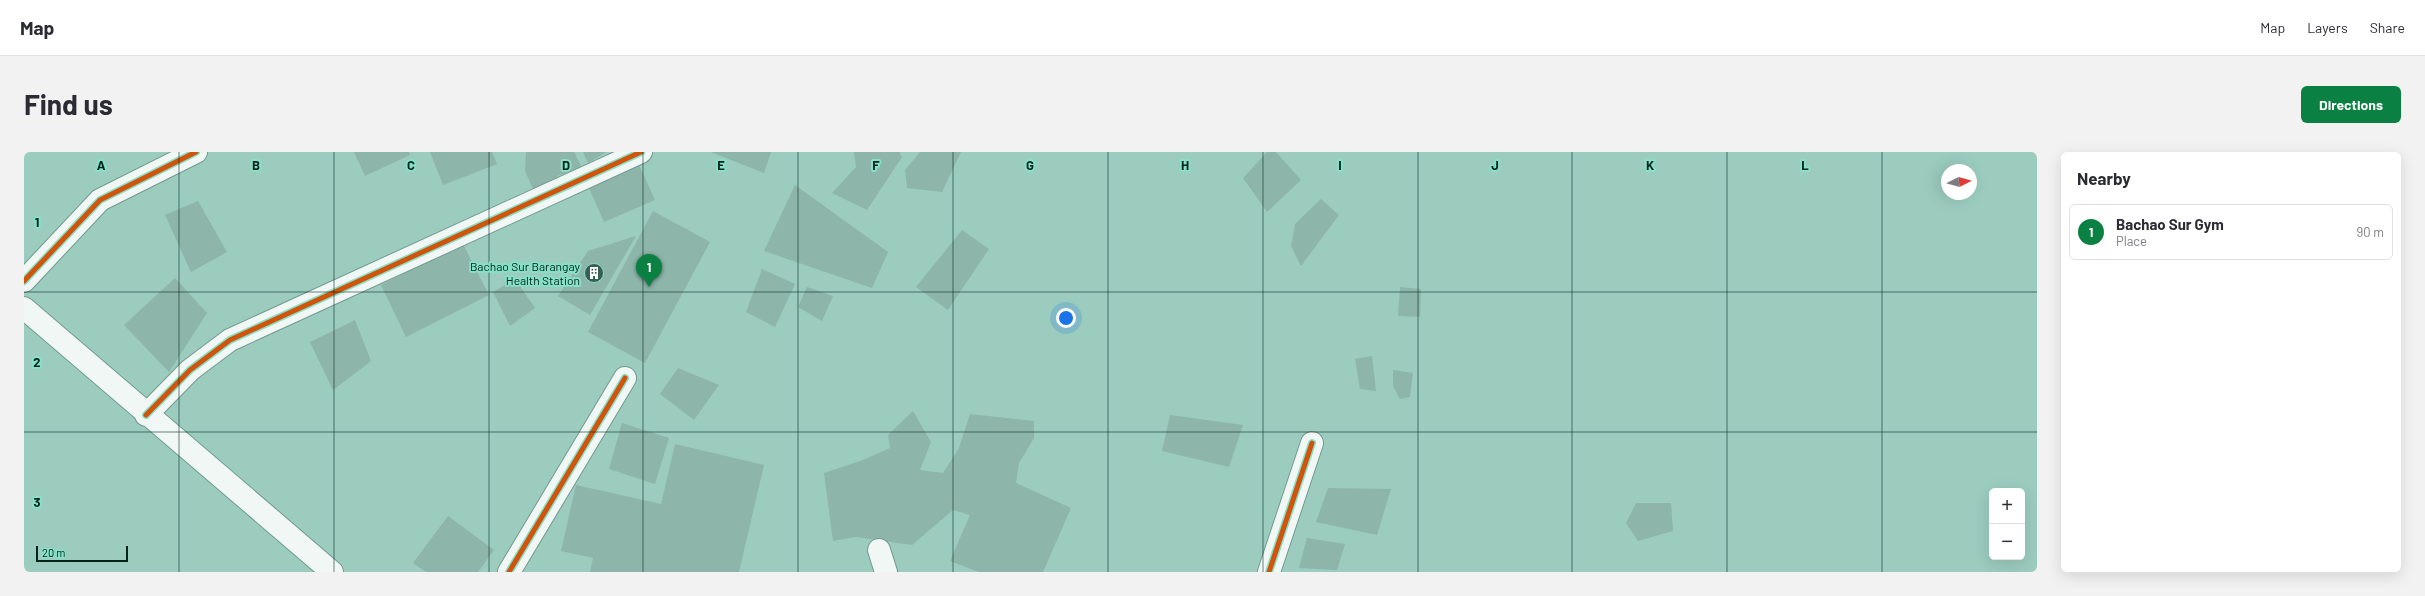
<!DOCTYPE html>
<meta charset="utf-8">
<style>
:root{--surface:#fff;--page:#f2f2f3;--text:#2b2b33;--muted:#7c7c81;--line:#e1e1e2;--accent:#0b8043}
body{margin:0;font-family:Barlow,sans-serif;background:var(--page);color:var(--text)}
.controls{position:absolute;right:12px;bottom:12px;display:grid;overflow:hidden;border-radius:6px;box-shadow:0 4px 16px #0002}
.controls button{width:36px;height:36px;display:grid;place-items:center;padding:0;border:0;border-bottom:1px solid var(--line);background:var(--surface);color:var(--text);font:20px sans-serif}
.compass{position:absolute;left:1917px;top:12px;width:36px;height:36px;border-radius:50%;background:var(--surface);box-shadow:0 4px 16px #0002;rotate:85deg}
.scale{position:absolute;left:12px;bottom:10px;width:92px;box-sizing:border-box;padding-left:4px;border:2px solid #00231a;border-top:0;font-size:11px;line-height:14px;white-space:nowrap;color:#00231a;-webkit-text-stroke:3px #86e1c6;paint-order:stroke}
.you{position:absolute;left:1042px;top:166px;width:14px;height:14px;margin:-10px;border:3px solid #fff;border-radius:50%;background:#1a73e8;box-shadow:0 0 0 6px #1a73e833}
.badge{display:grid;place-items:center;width:26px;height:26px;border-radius:50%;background:var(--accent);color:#fff;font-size:13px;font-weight:700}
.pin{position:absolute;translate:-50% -33px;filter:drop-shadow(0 1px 2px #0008)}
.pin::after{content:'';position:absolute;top:21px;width:14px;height:12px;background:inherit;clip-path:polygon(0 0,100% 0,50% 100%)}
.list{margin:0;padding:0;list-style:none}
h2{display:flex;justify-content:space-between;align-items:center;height:52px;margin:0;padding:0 16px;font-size:17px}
h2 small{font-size:13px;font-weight:400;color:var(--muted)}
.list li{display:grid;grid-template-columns:26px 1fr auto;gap:12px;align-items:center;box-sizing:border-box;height:56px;margin:0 8px 8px;padding:0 8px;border:1px solid var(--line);border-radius:6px}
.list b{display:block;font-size:15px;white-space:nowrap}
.list p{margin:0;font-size:13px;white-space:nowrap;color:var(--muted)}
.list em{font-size:13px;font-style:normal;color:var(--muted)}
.map{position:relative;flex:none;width:2013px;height:420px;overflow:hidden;border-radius:6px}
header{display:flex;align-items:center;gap:24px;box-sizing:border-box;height:56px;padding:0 20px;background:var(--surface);border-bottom:1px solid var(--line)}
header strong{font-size:19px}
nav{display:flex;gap:22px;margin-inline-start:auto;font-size:14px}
.intro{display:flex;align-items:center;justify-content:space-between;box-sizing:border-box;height:96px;padding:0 24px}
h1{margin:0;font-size:28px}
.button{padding:10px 18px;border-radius:6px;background:var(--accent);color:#fff;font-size:14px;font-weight:700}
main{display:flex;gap:24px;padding:0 24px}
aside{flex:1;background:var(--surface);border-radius:6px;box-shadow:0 4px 16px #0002}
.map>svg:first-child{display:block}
.building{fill:#8db5aa}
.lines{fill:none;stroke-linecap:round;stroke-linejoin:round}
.minor-casing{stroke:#739b90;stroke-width:24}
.minor{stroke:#f0f7f5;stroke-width:22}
.cycleway-casing{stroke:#86e1c6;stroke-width:8}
.cycleway{stroke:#d1540d;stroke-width:5}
.grid{fill:none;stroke:#00231a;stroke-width:1;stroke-opacity:0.55}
.labels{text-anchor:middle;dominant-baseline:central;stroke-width:4;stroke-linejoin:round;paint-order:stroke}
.poi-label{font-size:12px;fill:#00231a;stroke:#86e1c6;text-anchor:end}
.grid-label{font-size:13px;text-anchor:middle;font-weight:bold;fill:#00231a;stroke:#86e1c6;stroke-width:4;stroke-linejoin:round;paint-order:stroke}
</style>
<header>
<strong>Map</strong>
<nav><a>Map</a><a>Layers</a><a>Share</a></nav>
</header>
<div class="intro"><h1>Find us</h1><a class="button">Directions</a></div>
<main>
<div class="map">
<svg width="2013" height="420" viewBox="0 0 2013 420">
<rect width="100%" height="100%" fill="#9bccbe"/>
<!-- building -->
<path class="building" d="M330,0H385L386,3L341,24Z
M406,0H468L473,12L419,33Z
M502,0H550L558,16L533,24L536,35L513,46L501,19Z
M559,0H582L564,11Z
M687,0H747L740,21Z
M830,0H875L878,5L843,58L808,41L832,15Z
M896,0H937L918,40L883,36L881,18Z
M1243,0H1252L1277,28L1243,60L1219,26Z
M615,13L631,48L580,70L565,36Z
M771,33L864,100L848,136L740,99Z
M1297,47L1315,63L1277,114L1267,94L1271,72Z
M174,49L203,100L167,120L141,63Z
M629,59L686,90L621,211L564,180Z
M938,78L965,97L924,158L892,135Z
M612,84L566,163L534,144L564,99Z
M439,92L465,143L382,185L357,133Z
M738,117L771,132L751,175L722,160Z
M151,126L183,161L145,220L100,173Z
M491,127L511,156L486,174L469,140Z
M783,135L809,144L798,169L774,155Z
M1376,135L1397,137L1396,165L1374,164Z
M331,168L347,209L309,238L286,190Z
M1348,204L1352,239L1336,237L1331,207Z
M654,216L695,233L670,268L636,242Z
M1369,218L1389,221L1386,245L1376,247L1369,234Z
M889,259L907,290L896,318L919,321L935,296L946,262L1010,269V286L995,311L992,331L1047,356L1019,420H955L926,409L946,363L929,358L888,393L832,385L809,389L800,321L839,308L866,296L864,283Z
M1146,263L1219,273L1205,315L1138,299Z
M598,271L645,286L631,332L585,317Z
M651,292L740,313L715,420H566L569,406L537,399L552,333L637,352Z
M1304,336L1367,337L1353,383L1292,370Z
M1612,351H1647L1649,379L1614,389L1602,371Z
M424,364L470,398L454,420H402L389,411Z
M1283,386L1321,392L1313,418L1275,416Z"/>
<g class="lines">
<defs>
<path id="minor" d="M0,129L76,48L172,0
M0,156L308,420
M122,263L166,218L206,188L617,0
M855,398L862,420
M485,420L601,226
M1245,420L1288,291"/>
</defs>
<!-- minor casing -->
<use href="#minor" class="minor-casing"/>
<!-- minor -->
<use href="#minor" class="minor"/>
<defs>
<path id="cycleway" d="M0,129L76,48L172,0
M122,263L166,218L206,188L617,0
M485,420L601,226
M1245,420L1288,291"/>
</defs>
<!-- cycleway casing -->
<use href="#cycleway" class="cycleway-casing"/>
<!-- cycleway -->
<use href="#cycleway" class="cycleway"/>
</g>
<!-- grid -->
<path class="grid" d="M155,0V420M310,0V420M465,0V420M619,0V420M774,0V420M929,0V420M1084,0V420M1239,0V420M1394,0V420M1548,0V420M1703,0V420M1858,0V420M0,140H2013M0,280H2013"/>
<!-- icons -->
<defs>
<symbol id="building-disc" viewBox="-11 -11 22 22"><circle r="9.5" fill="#365e53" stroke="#86e1c6"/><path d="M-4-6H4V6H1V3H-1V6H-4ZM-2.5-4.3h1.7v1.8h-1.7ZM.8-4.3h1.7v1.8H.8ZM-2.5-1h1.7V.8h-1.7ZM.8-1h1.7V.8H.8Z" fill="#fff"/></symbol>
</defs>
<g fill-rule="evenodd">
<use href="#building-disc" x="559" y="110" width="22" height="22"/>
</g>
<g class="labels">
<!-- poi labels -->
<g class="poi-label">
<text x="556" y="114">Bachao Sur Barangay<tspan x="556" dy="14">Health Station</tspan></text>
</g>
</g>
<g class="grid-label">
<text x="77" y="18">A</text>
<text x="232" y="18">B</text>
<text x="387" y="18">C</text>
<text x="542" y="18">D</text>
<text x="697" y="18">E</text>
<text x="852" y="18">F</text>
<text x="1006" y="18">G</text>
<text x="1161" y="18">H</text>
<text x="1316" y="18">I</text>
<text x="1471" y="18">J</text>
<text x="1626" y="18">K</text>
<text x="1781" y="18">L</text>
<text x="13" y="75">1</text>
<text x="13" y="215">2</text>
<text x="13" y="355">3</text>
</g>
</svg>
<div class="controls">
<button>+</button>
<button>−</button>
</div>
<svg class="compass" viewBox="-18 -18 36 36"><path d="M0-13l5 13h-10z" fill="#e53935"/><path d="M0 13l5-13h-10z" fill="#7c7c81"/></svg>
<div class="scale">20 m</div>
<div class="you"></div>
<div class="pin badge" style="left:625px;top:135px">1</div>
</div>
<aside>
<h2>Nearby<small></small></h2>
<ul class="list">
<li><span class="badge">1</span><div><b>Bachao Sur Gym</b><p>Place</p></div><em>90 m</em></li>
</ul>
</aside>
</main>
